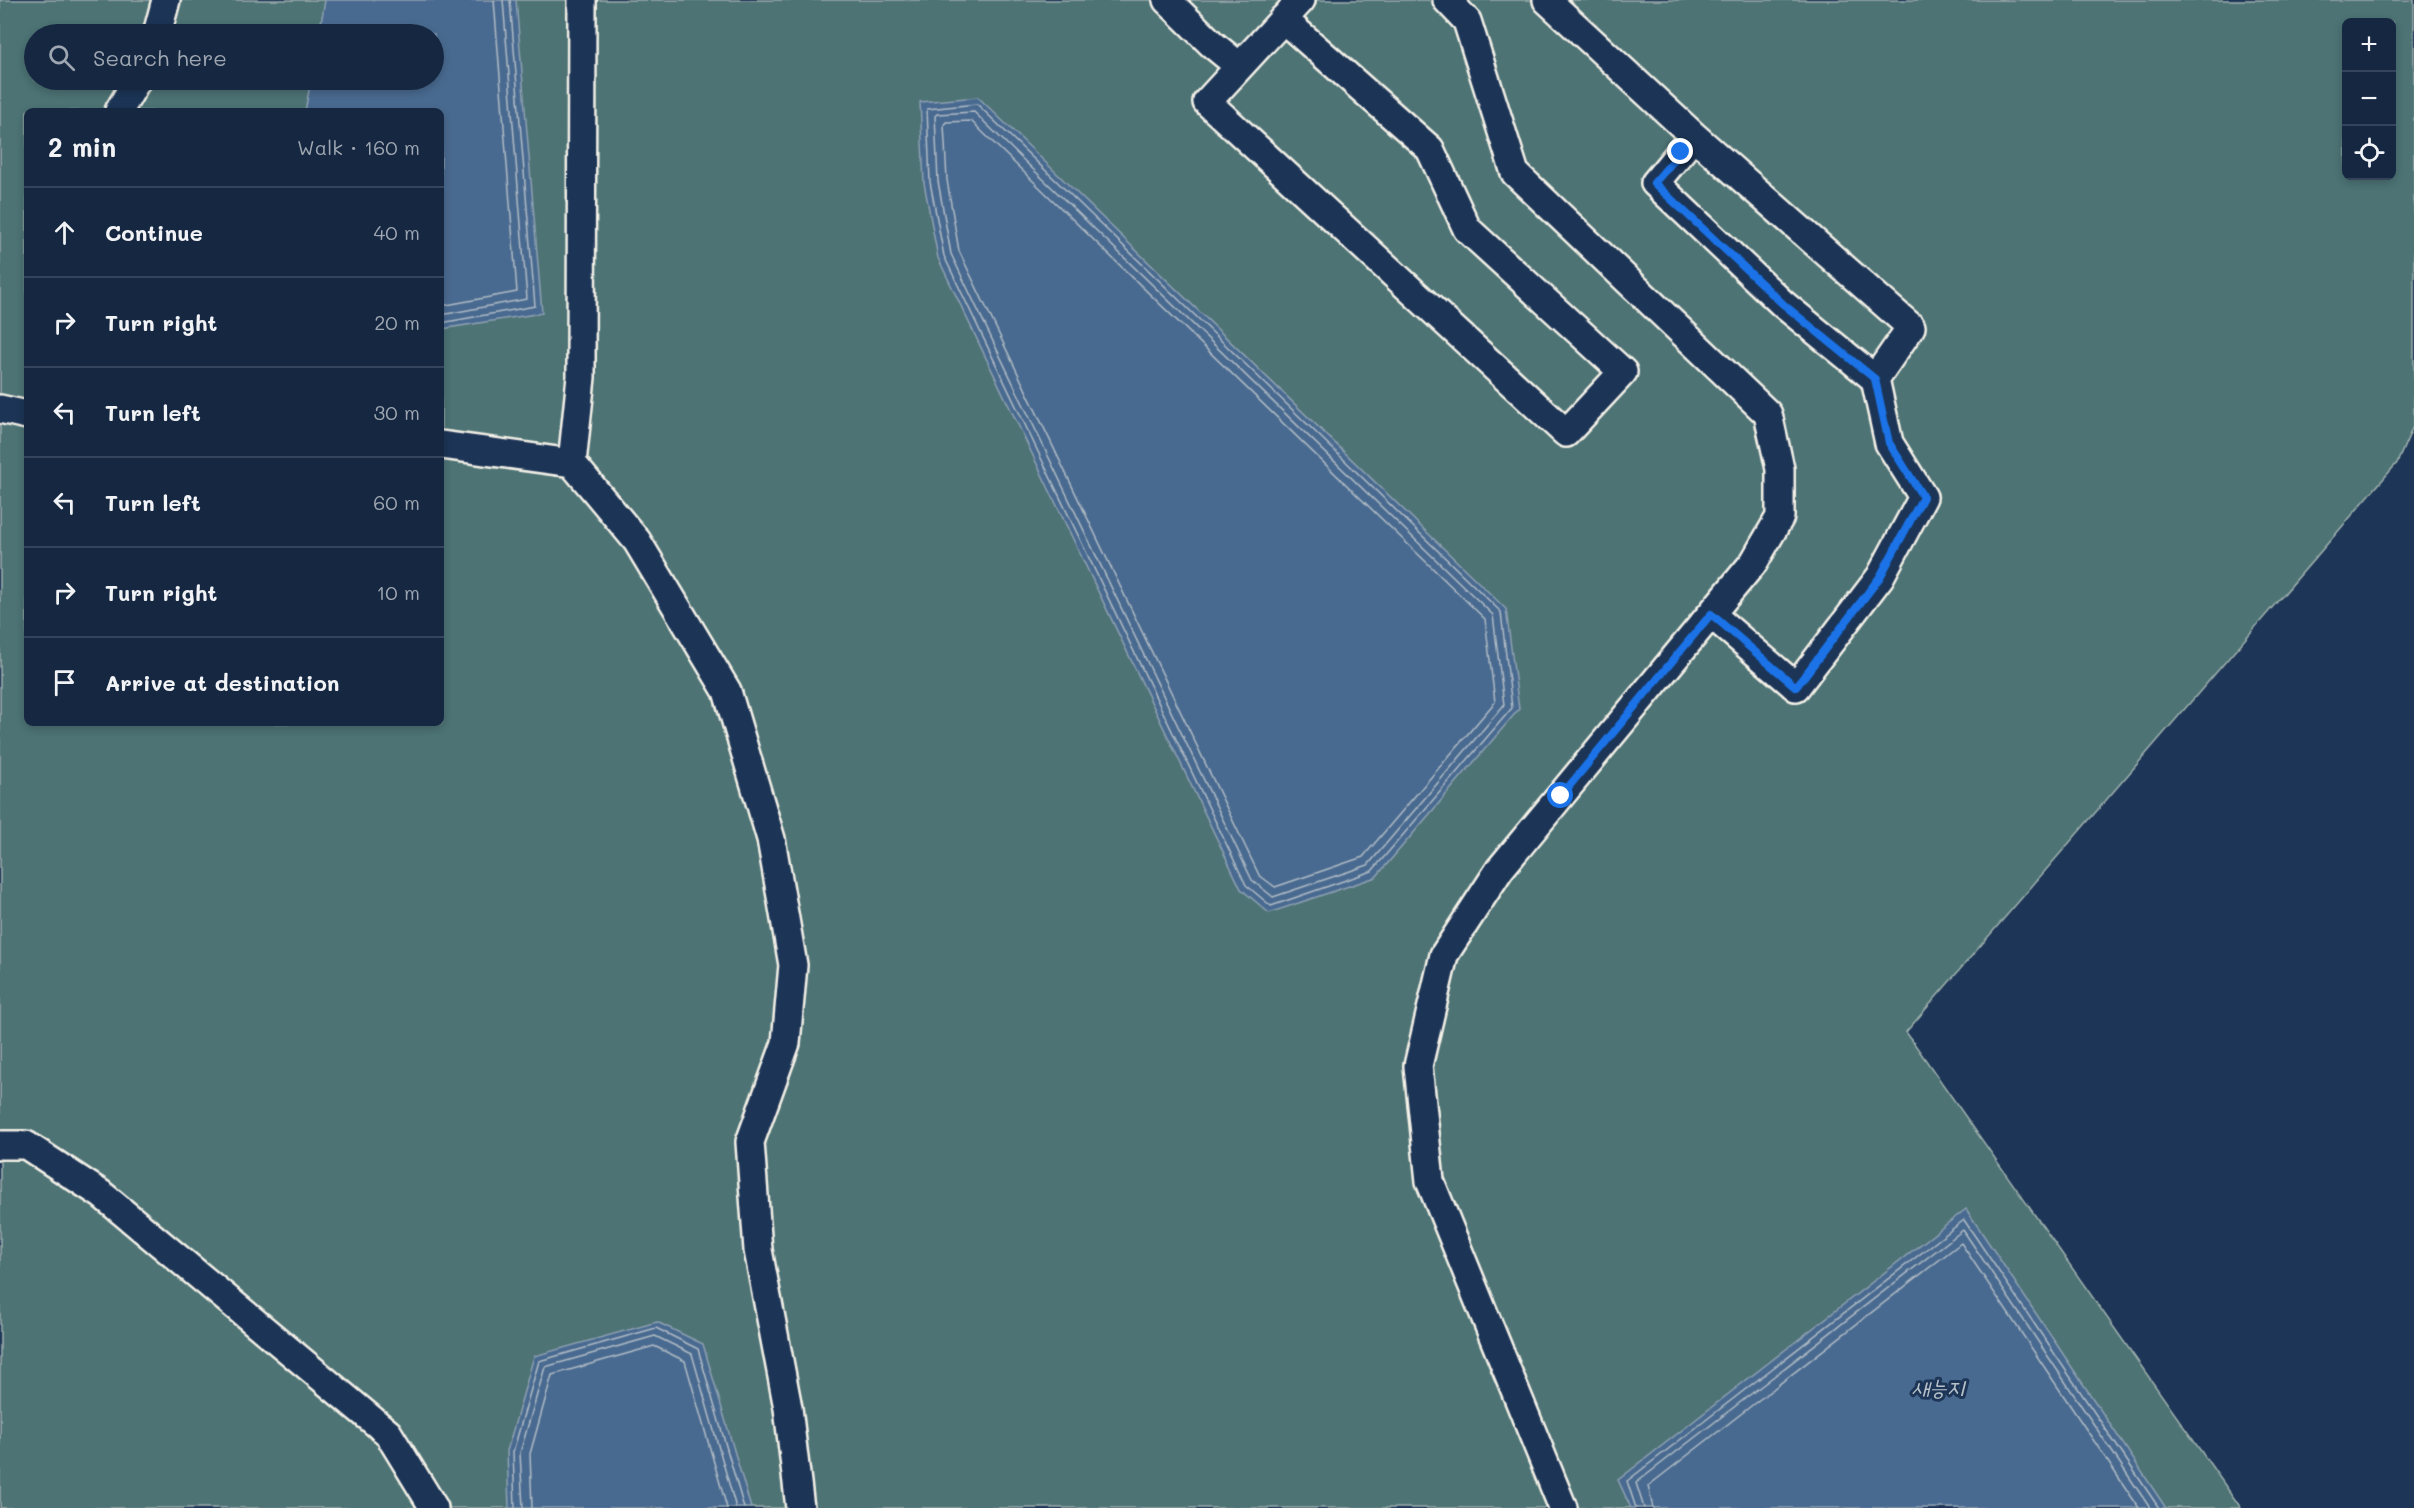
<!DOCTYPE html>
<meta charset="utf-8">
<style>
:root{--surface:#162841;--page:#1f3048;--text:#f1f3f6;--muted:#9ea6b1;--line:#35445a}
body{margin:0;font-family:Mali,"Poor Story",sans-serif;background:var(--page);color:var(--text)}
.controls{position:absolute;right:18px;top:18px;display:grid;overflow:hidden;border-radius:9px;box-shadow:0 3px 9px #0003}
.controls button{width:54px;height:54px;display:grid;place-items:center;padding:0;border:0;border-bottom:2px solid var(--line);background:var(--surface);color:var(--text);font:30px sans-serif}
.stop{position:absolute;width:18px;height:18px;margin:-14px;border:4px solid #1a73e8;border-radius:50%;background:#fff}
.stop.end{background:#1a73e8;border-color:#fff;box-shadow:0 2px 6px #0008}
.list{margin:0;padding:0;list-style:none}
h2{display:flex;justify-content:space-between;align-items:center;height:78px;margin:0;padding:0 24px;font-size:26px}
h2 small{font-size:20px;font-weight:400;color:var(--muted)}
.list li{display:grid;grid-template-columns:39px 1fr auto;gap:18px;align-items:center;box-sizing:border-box;height:90px;padding:0 24px;border-top:2px solid var(--line)}
.list b{display:block;font-size:22px;white-space:nowrap}
.list em{font-size:20px;font-style:normal;color:var(--muted)}
.icon{flex:none;width:33px;height:33px;fill:none;stroke:currentColor;stroke-width:2;stroke-linecap:round;stroke-linejoin:round}
.map{position:relative;flex:none;width:2414px;height:1508px;overflow:hidden}
.search{position:absolute;background:var(--surface);box-shadow:0 3px 9px #0003;left:24px;top:24px;width:420px;height:66px;display:flex;align-items:center;gap:15px;box-sizing:border-box;padding:0 21px;border-radius:33px;color:var(--muted);font-size:22px}
.panel{position:absolute;background:var(--surface);box-shadow:0 3px 9px #0003;left:24px;top:108px;width:420px;height:618px;border-radius:9px}
.map>svg:first-child{display:block}
.green{fill:#4e7375;stroke:#a1b2ae;stroke-width:1.5;fill-rule:evenodd}
.water{fill:#4a6b90;stroke:#8ea1b3;stroke-width:1.5}
.lines{fill:none;stroke-linecap:round;stroke-linejoin:round}
.shore{stroke:#b0bbc5;stroke-width:1.5}
.service-casing{stroke:#f4f1e8;stroke-width:32}
.service{stroke:#1d3557;stroke-width:27}
.route{stroke:#1a73e8;stroke-width:8}
.labels{text-anchor:middle;dominant-baseline:central;stroke-width:6;stroke-linejoin:round;paint-order:stroke}
.water-label{font-size:22px;font-style:italic;fill:#b8c2c9;stroke:#1d3557}
</style>
<div class="map">
<svg width="2414" height="1508" viewBox="0 0 2414 1508">
<rect width="100%" height="100%" fill="#1d3557"/>
<filter id="ink" filterUnits="userSpaceOnUse"><feTurbulence type="fractalNoise" baseFrequency=".0167" numOctaves="2"/><feDisplacementMap in="SourceGraphic" scale="12" xChannelSelector="R" yChannelSelector="G"/><feConvolveMatrix kernelMatrix="1 2 1 2 8 2 1 2 1" color-interpolation-filters="sRGB"/></filter>
<g filter="url(#ink)">
<!-- green -->
<path class="green" d="M0,0H2414V424L2397,463L1906,1032L2241,1508H0ZM2346,22H2392V176H2346ZM34,34H434V80H34ZM27,111H441V723H27Z"/>
<!-- water -->
<path class="water" d="M325,0H516L542,313L441,329V111H305L311,80H434V34H319Z
M978,97L1506,609L1519,709L1376,877L1269,913L1241,889L938,258L924,183L920,102Z
M1966,1209L2166,1508H1631L1618,1480Z
M657,1322L703,1344L751,1508H509L507,1451L534,1356Z"/>
<g class="lines">
<!-- shore -->
<path class="shore" d="M977,104L1501,612L1512,708L1372,871L1271,906L1246,885L944,256L930,182L927,109Z
M974,112L1493,615L1504,705L1368,865L1273,897L1252,880L951,254L938,181L935,116L937,114Z
M971,121L1485,619L1495,702L1363,857L1275,887L1259,875L959,251L947,180L944,125L946,122Z
M441,306L517,292L494,0
M441,315L527,299L503,0
M441,323L535,306L510,0
M515,1508L513,1452L539,1361L656,1328L698,1349L744,1508
M523,1508L520,1453L545,1367L655,1336L692,1354L736,1508
M532,1508L530,1454L552,1375L654,1346L685,1361L727,1508
M1636,1508L1627,1481L1964,1220L2159,1508
M1644,1508L1636,1483L1963,1230L2150,1508
M1653,1508L1648,1486L1961,1243L2139,1508"/>
<defs>
<path id="service" d="M1167,0L1212,44L1239,66
M1447,0L1467,21L1515,173L1768,414L1780,469V517L1754,562L1500,869L1444,955L1418,1066L1430,1181L1563,1508
M1547,0L1694,136L1911,327L1875,379L1783,304L1655,183L1694,136
M1283,19L1430,149L1467,229L1623,372L1566,433L1207,102L1301,0
M157,34L166,0
M119,111L137,80
M0,409L27,415
M441,445L572,463L581,377L582,0
M572,463L637,541L727,691L771,839L793,965L786,1043L750,1142L758,1250L788,1408L800,1508
M1711,614L1796,687L1880,577L1923,497L1889,443L1875,379
M0,1145H26L101,1194L388,1433L434,1508"/>
</defs>
<!-- service casing -->
<use href="#service" class="service-casing"/>
<!-- service -->
<use href="#service" class="service"/>
</g>
</g>
<g class="lines" filter="url(#ink)">
<!-- route -->
<path class="route" d="M1561,796L1711,614L1796,687L1880,577L1923,497L1889,443L1875,379L1783,304L1654,183L1681,152"/>
</g>
<g class="labels">
<!-- water labels -->
<g class="water-label">
<text x="1938" y="1386">새능지</text>
</g>
</g>
</svg>
<div class="controls">
<button>+</button>
<button>−</button>
<button><svg class="icon" aria-label="locate" viewBox="0 0 24 24"><circle cx="12" cy="12" r="6"/><path d="M12 2v4M12 18v4M2 12h4M18 12h4"/></svg></button>
</div>
<div class="stop" style="left:1561px;top:796px"></div>
<div class="stop end" style="left:1681px;top:152px"></div>
<div class="search"><svg class="icon" aria-label="search" viewBox="0 0 24 24"><circle cx="10" cy="10" r="6"/><path d="M15 15l6 6"/></svg>Search here</div>
<section class="panel">
<h2>2 min<small>Walk · 160 m</small></h2>
<ul class="list">
<li><svg class="icon" aria-label="ahead" viewBox="0 0 24 24"><path d="M12 20V5M6 11l6-6 6 6"/></svg><div><b>Continue</b></div><em>40 m</em></li>
<li><svg class="icon" aria-label="right" viewBox="0 0 24 24"><path d="M7 20v-9h11M14 6l5 5-5 5"/></svg><div><b>Turn right</b></div><em>20 m</em></li>
<li><svg class="icon" aria-label="left" viewBox="0 0 24 24"><path d="M17 20v-9H6M10 6l-5 5 5 5"/></svg><div><b>Turn left</b></div><em>30 m</em></li>
<li><svg class="icon" aria-label="left" viewBox="0 0 24 24"><path d="M17 20v-9H6M10 6l-5 5 5 5"/></svg><div><b>Turn left</b></div><em>60 m</em></li>
<li><svg class="icon" aria-label="right" viewBox="0 0 24 24"><path d="M7 20v-9h11M14 6l5 5-5 5"/></svg><div><b>Turn right</b></div><em>10 m</em></li>
<li><svg class="icon" aria-label="arrive" viewBox="0 0 24 24"><path d="M6 21V4h12l-3 4 3 4H6"/></svg><div><b>Arrive at destination</b></div></li>
</ul>
</section>
</div>
